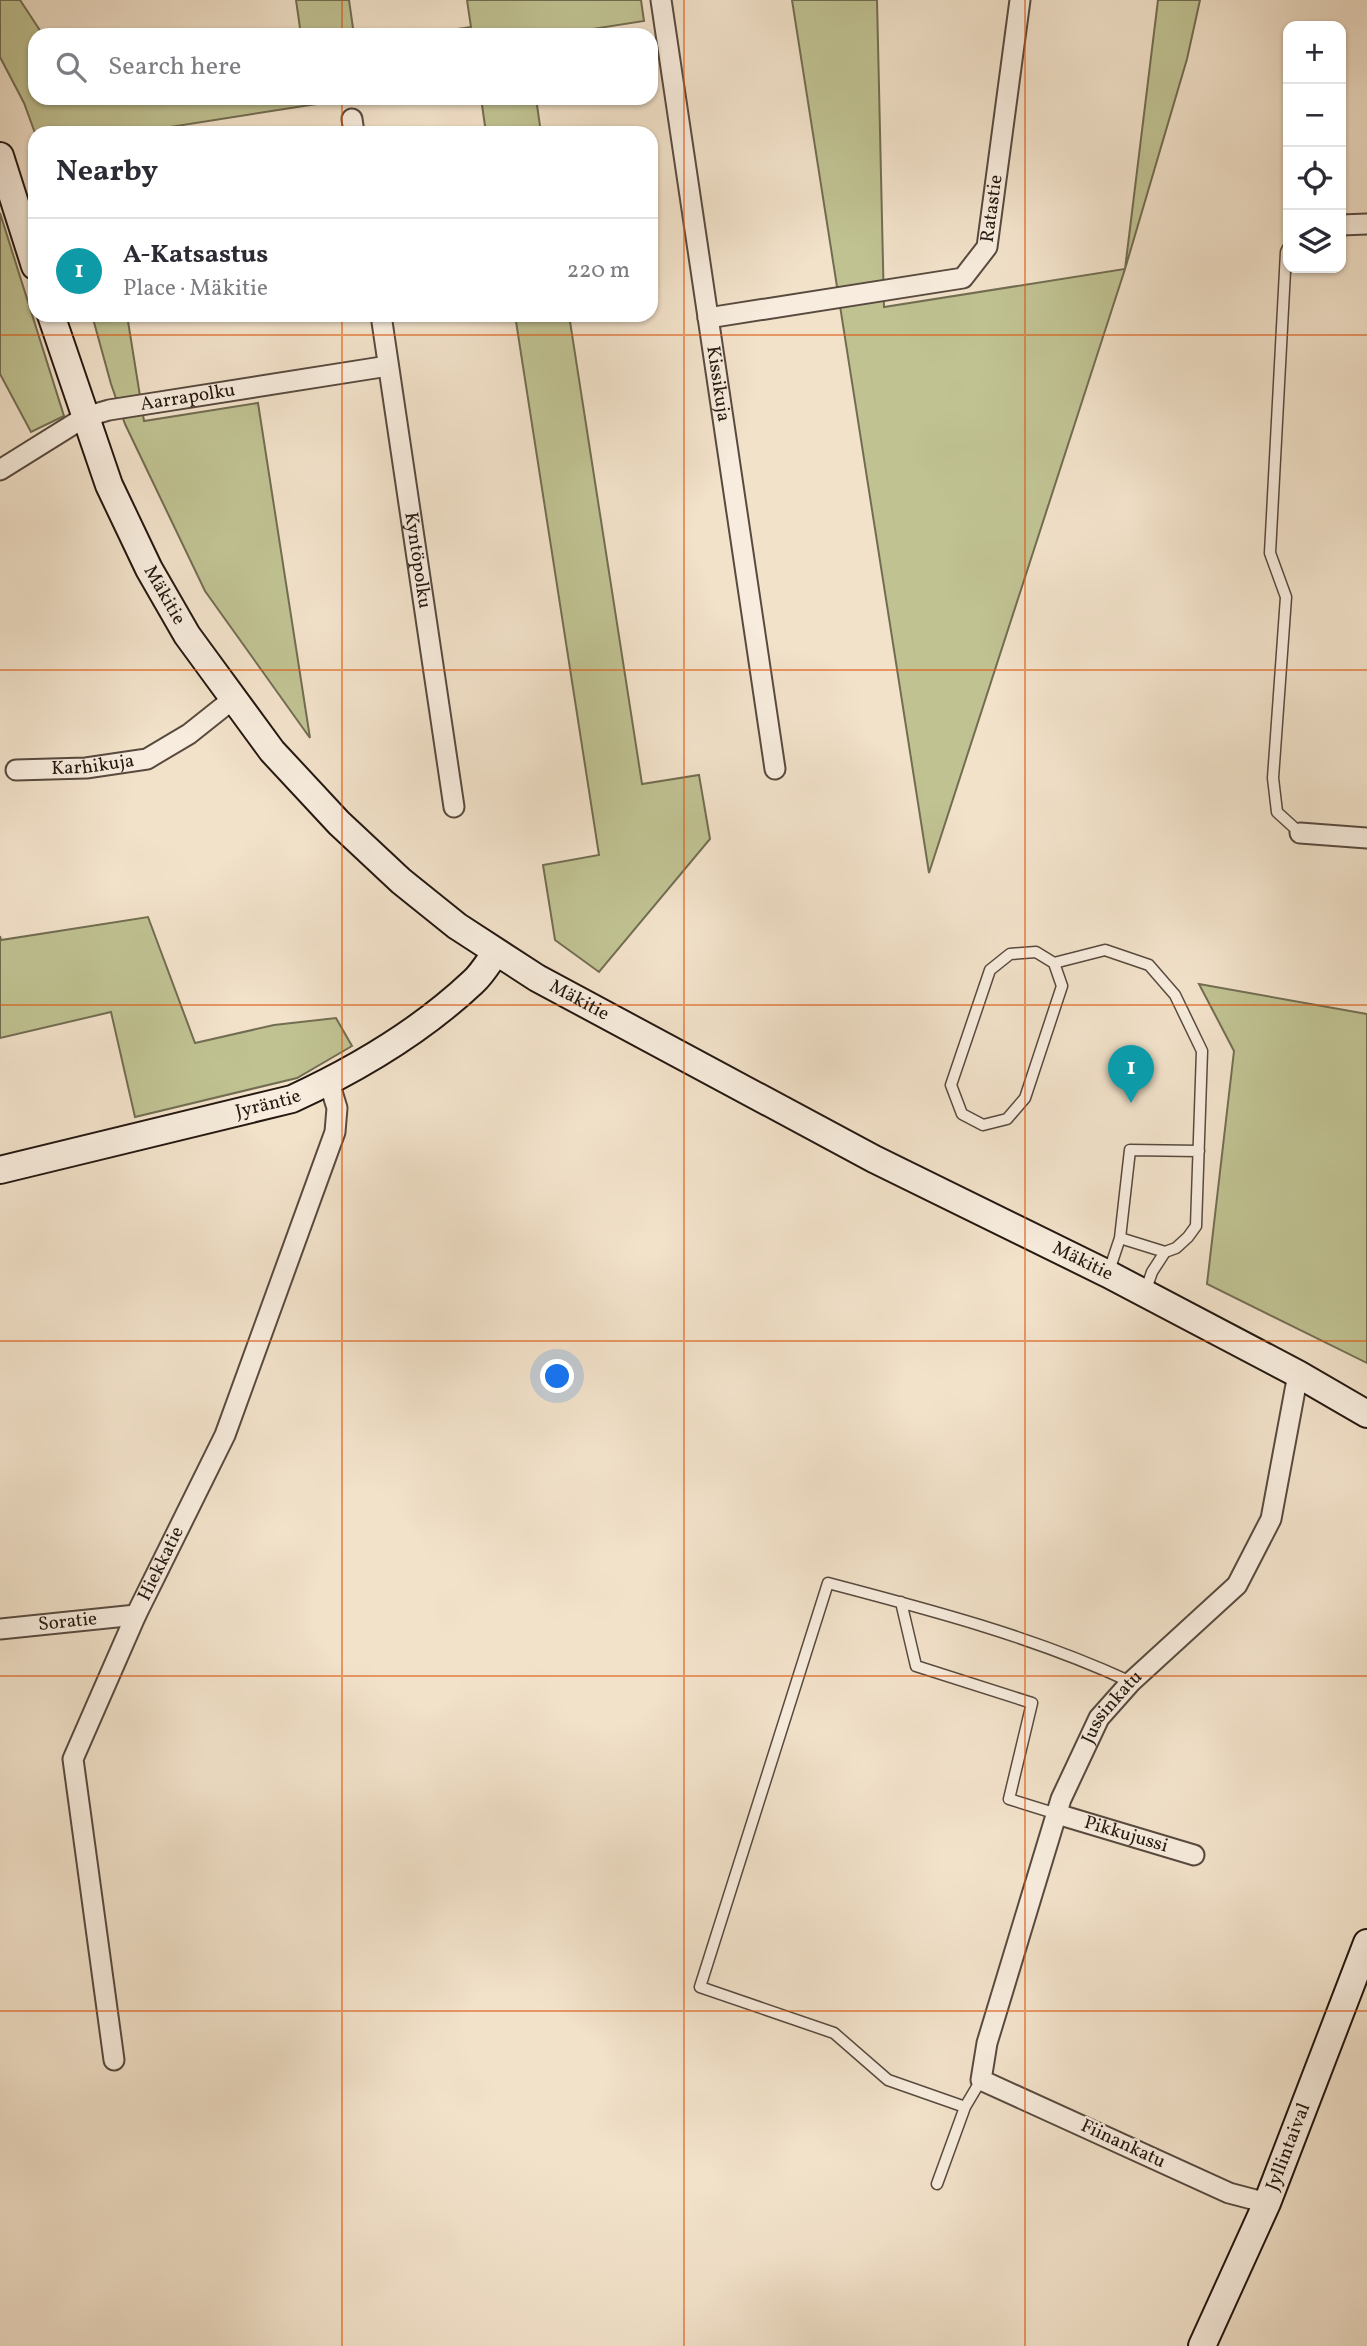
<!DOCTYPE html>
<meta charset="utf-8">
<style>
:root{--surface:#fff;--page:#f7f7f7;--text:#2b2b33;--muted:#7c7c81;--line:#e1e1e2;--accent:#8f2418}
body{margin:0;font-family:Vollkorn,serif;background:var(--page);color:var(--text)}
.controls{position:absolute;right:21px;top:21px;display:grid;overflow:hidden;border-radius:14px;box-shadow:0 2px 5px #0004}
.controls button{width:63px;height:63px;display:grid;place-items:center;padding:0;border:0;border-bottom:2px solid var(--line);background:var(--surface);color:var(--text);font:35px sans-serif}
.you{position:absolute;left:558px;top:1377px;width:24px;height:24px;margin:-18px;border:5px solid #fff;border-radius:50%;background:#1a73e8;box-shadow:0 0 0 10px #1a73e833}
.badge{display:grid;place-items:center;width:46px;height:46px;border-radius:50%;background:var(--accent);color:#fff;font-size:23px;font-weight:700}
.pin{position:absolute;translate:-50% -58px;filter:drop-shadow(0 2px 4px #0008)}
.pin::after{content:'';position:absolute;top:37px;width:24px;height:21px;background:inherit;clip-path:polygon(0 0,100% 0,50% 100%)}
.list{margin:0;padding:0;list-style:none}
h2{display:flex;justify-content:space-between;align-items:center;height:91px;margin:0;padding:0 28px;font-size:30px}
h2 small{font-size:23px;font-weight:400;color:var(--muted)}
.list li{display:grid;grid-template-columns:46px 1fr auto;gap:21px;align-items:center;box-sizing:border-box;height:105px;padding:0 28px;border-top:2px solid var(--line)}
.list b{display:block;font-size:26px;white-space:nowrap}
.list p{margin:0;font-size:23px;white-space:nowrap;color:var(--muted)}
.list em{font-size:23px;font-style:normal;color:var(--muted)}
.icon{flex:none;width:38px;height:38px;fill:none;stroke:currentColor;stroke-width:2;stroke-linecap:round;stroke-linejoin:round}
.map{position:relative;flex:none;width:1367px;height:2346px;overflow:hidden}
.search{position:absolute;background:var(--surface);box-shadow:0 2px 5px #0004;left:28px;top:28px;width:630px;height:77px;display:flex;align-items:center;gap:18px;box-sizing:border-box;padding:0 24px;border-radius:21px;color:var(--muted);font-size:26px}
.panel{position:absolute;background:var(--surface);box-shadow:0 2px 5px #0004;left:28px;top:126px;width:630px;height:196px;border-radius:21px}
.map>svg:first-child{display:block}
.green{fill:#c0c292;stroke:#726d52;stroke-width:2}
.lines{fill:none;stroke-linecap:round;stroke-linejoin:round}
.lane-casing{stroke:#584a3f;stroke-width:13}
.street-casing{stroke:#584a3f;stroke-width:23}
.secondary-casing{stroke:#241811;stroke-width:30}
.lane{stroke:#f7ecdd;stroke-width:10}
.street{stroke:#f7ecdd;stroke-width:19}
.secondary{stroke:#f7ecdd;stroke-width:26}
.grid{fill:none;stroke:#de560c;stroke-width:2;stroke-opacity:0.55}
.labels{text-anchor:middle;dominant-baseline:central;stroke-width:5;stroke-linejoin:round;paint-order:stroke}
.street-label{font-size:19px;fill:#241811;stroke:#f7ecdd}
</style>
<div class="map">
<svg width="1367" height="2346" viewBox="0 0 1367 2346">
<rect width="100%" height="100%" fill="#f2e2ca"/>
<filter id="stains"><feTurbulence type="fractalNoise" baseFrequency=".00286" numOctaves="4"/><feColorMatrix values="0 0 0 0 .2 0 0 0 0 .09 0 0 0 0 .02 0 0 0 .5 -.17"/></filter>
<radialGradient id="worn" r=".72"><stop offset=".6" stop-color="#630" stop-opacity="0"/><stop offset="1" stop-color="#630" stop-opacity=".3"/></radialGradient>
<!-- green -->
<path class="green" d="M0,0H20L43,35H35V98H355L132,133H35L24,103L0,57Z
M296,0H349L354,35H301Z
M467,0H641L644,21L554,35H416L471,27Z
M792,0H877L884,307L1125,269L1158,0H1200L1187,59L1125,269L929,873Z
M481,98H536L541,133H486Z
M0,213L64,416L31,432L0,374Z
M92,315H127L144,421L258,403L310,738L205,591L125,424L111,384Z
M515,315H569L642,784L699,775L710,839L599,972L555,940L543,865L599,855Z
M148,917L195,1043L274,1025L336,1018L352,1046L297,1078L135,1117L111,1012L0,1038V936L1,940Z
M1199,984L1367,1014V1363L1207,1284L1234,1051Z"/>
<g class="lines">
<defs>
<path id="lane" d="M1288,248L1286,252L1270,553L1286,597L1273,778L1277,812L1300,833
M1054,963L1062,986L1025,1098L1007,1119L983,1125L962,1114L951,1085L990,970L1010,954L1036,952L1054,963L1105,950L1149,965L1175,995L1202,1051L1196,1226L1188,1237L1176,1248L1165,1252L1152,1272L1145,1292
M1165,1252L1120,1238L1130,1150L1199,1151
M1108,1274L1120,1238
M901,1602L916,1666L1032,1703L1009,1799L1057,1814
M965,2107L888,2080L834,2033L700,1987L828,1583C931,1610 1034,1637 1131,1682
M937,2184L965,2107L981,2080"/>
<g id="street">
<path id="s1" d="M661,0L775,769"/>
<path d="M352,119L354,133"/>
<path d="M1341,225L1367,224"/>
<path id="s2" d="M381,315L454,807"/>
<path id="s3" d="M708,318L963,278L987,247L1020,0"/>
<path id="s4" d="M0,470L85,417L109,410L388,366"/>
<path id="s5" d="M16,770L86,768L147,759L189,734L233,699"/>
<path d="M1300,833L1367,838"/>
<path id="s6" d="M0,1629L136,1615"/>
<path id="s7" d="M1057,1814L1194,1855"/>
<path id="s8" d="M114,2060L73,1759L136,1615L225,1435L335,1132L337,1108L329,1082"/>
<path id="s9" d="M1267,2203L1229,2193L981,2080L987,2043L1061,1799L1099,1718L1131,1682L1237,1585L1271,1519L1298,1374"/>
</g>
<g id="secondary">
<path d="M0,156L35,266"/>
<path id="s10" d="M51,315L109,485L149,569L187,635L272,751L339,823L401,881L457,926L537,978L874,1159L1108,1274L1298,1374L1367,1414"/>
<path id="s11" d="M0,1170L292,1099C357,1069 421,1031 473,982C482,974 489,962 496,952"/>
<path id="s12" d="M1202,2346L1267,2203L1367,1943"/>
</g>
</defs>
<!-- lane casing -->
<use href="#lane" class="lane-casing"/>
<!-- street casing -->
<use href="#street" class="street-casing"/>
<!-- secondary casing -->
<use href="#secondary" class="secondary-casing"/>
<!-- lane -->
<use href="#lane" class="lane"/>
<!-- street -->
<use href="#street" class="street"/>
<!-- secondary -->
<use href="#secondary" class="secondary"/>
</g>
<!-- grid -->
<path class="grid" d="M342,0V35M684,0V2346M1025,0V2346M342,98V133M342,315V2346M0,335H1367M0,670H1367M0,1005H1367M0,1341H1367M0,1676H1367M0,2011H1367"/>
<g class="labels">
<!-- street labels -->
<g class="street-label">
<text stroke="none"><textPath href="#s3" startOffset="336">Ratastie</textPath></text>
<text stroke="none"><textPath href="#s1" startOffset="388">Kissikuja</textPath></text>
<text stroke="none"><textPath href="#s4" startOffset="205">Aarrapolku</textPath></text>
<text stroke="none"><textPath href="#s2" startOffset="248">Kyntöpolku</textPath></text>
<text stroke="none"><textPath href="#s10" startOffset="303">Mäkitie</textPath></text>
<text stroke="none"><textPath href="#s5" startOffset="77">Karhikuja</textPath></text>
<text stroke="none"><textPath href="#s10" startOffset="891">Mäkitie</textPath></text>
<text stroke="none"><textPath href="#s11" startOffset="276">Jyräntie</textPath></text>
<text stroke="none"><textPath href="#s10" startOffset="1458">Mäkitie</textPath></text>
<text stroke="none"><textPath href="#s8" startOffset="518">Hiekkatie</textPath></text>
<text stroke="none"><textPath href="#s6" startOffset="68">Soratie</textPath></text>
<text stroke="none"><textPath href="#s9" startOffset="710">Jussinkatu</textPath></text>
<text stroke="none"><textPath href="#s7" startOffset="72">Pikkujussi</textPath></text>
<text transform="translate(1123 2144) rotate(25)">Fiinankatu</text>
<text stroke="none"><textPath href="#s12" startOffset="217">Jyllintaival</textPath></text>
</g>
</g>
<rect width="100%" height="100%" filter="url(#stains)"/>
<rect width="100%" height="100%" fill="url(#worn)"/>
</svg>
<div class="controls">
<button>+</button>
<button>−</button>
<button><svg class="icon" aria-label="locate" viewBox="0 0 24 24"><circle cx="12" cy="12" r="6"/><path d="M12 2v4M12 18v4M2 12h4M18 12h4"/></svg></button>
<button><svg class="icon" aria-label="layers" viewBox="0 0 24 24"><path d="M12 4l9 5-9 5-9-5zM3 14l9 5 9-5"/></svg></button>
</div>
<div class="you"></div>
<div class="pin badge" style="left:1131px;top:1103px;background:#0f9aa8">1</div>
<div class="search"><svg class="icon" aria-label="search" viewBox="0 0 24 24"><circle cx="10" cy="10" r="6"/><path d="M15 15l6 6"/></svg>Search here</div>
<section class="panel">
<h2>Nearby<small></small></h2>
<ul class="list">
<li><span class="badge" style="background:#0f9aa8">1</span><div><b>A-Katsastus</b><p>Place · Mäkitie</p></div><em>220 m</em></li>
</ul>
</section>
</div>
